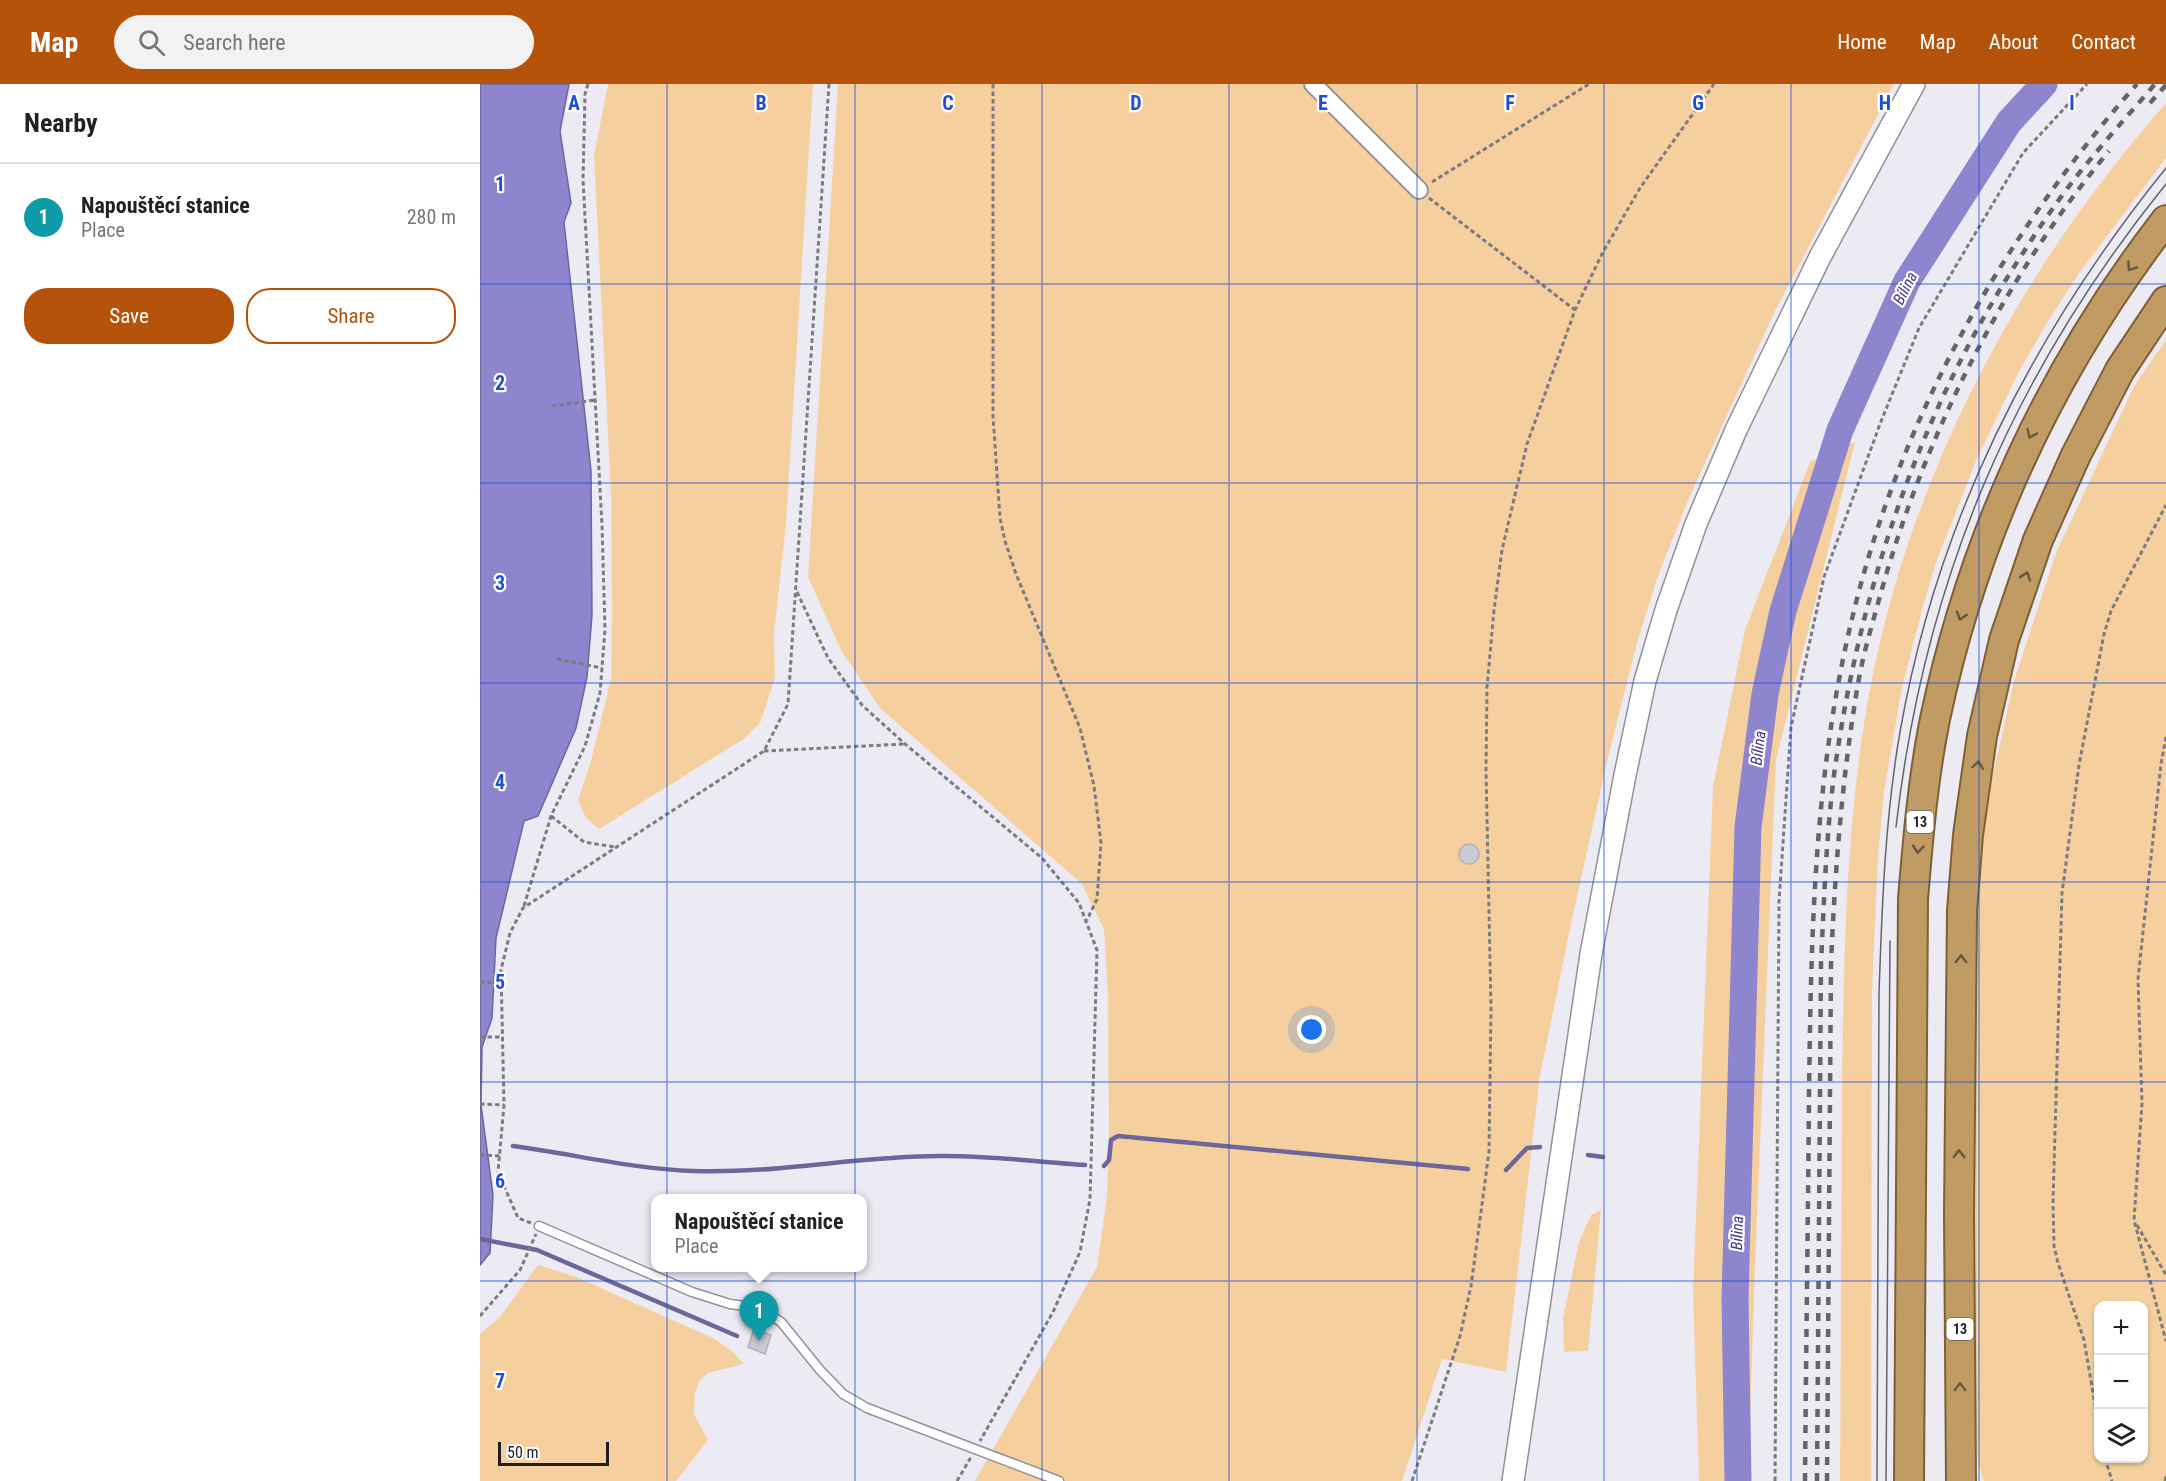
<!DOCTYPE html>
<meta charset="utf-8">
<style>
:root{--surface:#fff;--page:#f2f2f2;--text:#222;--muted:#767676;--line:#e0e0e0;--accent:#b45309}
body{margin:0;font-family:"Roboto Condensed",sans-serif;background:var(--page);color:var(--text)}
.controls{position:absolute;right:18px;bottom:18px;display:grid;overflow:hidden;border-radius:12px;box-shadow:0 2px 4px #0004}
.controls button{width:54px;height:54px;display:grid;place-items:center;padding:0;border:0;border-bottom:2px solid var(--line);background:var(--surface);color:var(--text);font:30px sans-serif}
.scale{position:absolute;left:18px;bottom:15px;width:111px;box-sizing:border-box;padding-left:6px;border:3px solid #1e1e21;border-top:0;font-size:16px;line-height:21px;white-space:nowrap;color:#1e1e21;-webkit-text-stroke:4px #fff;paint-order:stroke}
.you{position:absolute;left:832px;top:946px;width:21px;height:21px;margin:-15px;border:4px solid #fff;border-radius:50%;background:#1a73e8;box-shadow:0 0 0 9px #1a73e833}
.badge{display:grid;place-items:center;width:39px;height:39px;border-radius:50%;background:var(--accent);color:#fff;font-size:20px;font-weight:700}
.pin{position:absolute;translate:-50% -50px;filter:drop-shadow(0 2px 3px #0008)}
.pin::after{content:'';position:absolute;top:32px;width:21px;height:18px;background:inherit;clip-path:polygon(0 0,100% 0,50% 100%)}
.popup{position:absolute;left:171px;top:1110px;width:216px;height:78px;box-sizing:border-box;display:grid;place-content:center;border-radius:12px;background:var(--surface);filter:drop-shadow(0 2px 4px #0005);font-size:20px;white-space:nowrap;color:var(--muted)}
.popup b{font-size:22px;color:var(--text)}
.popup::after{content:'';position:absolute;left:50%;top:100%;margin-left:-12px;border:12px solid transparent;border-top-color:var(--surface)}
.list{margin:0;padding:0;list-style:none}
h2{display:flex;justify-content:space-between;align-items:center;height:78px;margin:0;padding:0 24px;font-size:26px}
h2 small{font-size:20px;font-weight:400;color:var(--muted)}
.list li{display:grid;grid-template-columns:39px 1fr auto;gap:18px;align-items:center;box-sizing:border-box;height:108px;padding:0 24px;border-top:2px solid var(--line)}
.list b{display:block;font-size:22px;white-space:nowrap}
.list p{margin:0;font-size:20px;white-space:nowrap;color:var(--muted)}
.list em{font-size:20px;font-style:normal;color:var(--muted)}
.actions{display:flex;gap:12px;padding:18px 24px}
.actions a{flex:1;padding:14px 0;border:2px solid var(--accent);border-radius:24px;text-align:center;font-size:21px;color:var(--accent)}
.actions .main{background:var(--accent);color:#fff}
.icon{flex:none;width:33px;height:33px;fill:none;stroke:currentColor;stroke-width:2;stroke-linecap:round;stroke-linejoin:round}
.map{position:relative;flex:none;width:1686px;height:1397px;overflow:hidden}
header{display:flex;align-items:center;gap:36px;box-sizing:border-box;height:84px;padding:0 30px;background:var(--accent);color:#fff}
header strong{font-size:28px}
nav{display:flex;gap:33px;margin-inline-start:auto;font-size:21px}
.search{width:420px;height:54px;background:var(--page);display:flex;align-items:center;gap:15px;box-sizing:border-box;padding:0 21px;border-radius:33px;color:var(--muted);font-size:22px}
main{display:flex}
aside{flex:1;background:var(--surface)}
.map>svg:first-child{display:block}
.green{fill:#f5d09e;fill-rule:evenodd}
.water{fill:#8d85ce;stroke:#6c669a;stroke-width:1.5}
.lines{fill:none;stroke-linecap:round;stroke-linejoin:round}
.stream{stroke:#6c669a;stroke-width:4.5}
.river{stroke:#8d85ce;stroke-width:27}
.building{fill:#cbcbd3;stroke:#b2b2ba;stroke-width:1.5}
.service-casing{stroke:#929199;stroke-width:11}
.minor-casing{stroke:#929199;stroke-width:20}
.tertiary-casing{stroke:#929199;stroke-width:24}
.trunk-casing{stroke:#7e6034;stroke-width:32}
.path{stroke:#7c7b81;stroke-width:3;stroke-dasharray:4.5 3;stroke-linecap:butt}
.service{stroke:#fff;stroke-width:8}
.minor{stroke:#fff;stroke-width:16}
.tertiary{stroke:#fff;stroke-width:21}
.trunk{stroke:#c09c64;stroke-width:28}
.tram{stroke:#656469;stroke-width:1.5}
.rail{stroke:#656469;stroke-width:4.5;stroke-dasharray:8 8;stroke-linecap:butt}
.oneway{stroke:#67573f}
.grid{fill:none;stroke:#1d4ed8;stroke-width:1.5;stroke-opacity:0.55}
.labels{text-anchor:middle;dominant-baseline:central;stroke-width:4.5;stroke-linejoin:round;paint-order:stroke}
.shield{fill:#fff;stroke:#626264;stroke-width:1.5}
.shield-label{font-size:14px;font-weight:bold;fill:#1e1e21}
.water-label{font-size:16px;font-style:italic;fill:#47358c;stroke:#fff}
.grid-label{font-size:20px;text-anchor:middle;font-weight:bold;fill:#1d4ed8;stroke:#fff;stroke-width:4.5;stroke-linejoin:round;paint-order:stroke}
</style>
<header>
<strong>Map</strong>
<div class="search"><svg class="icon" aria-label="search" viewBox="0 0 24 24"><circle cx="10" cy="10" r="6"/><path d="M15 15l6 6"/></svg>Search here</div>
<nav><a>Home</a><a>Map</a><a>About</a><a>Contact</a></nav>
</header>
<main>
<aside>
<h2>Nearby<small></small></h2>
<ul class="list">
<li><span class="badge" style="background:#0f9aa8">1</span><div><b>Napouštěcí stanice</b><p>Place</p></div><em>280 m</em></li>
</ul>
<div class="actions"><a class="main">Save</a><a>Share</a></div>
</aside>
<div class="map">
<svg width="1686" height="1397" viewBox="0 0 1686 1397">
<rect width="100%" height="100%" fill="#ecebf4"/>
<!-- green -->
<path class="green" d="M128,0H333L306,440L294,550L295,594L280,639L265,654L119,745L106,734L98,716L111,677L131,595L132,529L131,409L114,71Z
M358,0H1414L1294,229L1208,416L1178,492L1157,559L1126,682L1091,840L1060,992L1026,1288L962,1275L922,1397H495L617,1183L627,1112L629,1060L628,913L624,845L602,800L400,624L362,568L328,493Z
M1686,19V74L1599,189L1567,239L1537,291L1496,377L1457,476L1444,519L1422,603L1404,709L1398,774L1395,841L1392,909L1391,1397H1360C1361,1263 1361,1128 1362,994C1364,862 1366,730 1391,600C1433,384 1541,184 1686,19Z
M1686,256V1397H1504L1498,1380L1493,1297L1489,1095L1496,801L1508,713L1534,597L1576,469L1654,302ZM1618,1222H1664V1374H1618Z
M1375,358L1296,676L1275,1183L1268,1397H1219L1213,1209L1233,703L1265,546L1330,378Z
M1121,1126L1108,1267L1084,1268L1083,1234L1099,1158L1111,1131Z
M58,1181L96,1193L235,1255L253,1268L264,1280L228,1289L220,1296L215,1308L214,1330L228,1356L196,1397H0V1250L20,1233Z"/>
<!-- water -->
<path class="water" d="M0,0H89L80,47L91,119L84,138L111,387L112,531L107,593L96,644L58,732L44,737L16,854L12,934L2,963L1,1021L13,1111L10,1169L0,1181Z"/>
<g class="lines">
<!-- stream -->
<path class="stream" d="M33,1062C93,1070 153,1085 213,1087C296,1090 377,1072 459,1072C507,1071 557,1078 605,1081
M1108,1071L1123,1073
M624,1082L629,1076L631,1056L638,1052L988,1085
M1026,1086L1047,1064L1060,1063
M0,1155L57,1166L257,1252"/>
<!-- river -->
<path class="river" d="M1258,1397L1255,1215L1268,743L1285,610L1303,527L1360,346L1427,197L1529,38L1564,0"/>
</g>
<!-- building -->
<path class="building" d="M979 770a10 10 0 1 1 20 0a10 10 0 1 1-20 0Z
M274,1245L291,1251L285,1270L268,1263Z"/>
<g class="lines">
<defs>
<path id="service" d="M59,1142L212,1208L250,1220L280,1224L301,1238L340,1286L363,1310L387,1324L579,1397"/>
<path id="minor" d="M833,0L939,106"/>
<path id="tertiary" d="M1033,1397L1111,870L1145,691L1165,597L1186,526L1216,440L1256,346L1340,173L1434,0"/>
<path id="trunk" d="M1429,1397L1433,815C1438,755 1443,694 1455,635C1494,450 1570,286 1686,136
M1481,1397L1479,1128L1482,827L1488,751L1502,652L1524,556L1558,456L1596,371L1640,286L1686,217"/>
</defs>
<!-- service casing -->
<use href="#service" class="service-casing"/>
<!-- minor casing -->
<use href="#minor" class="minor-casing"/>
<!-- tertiary casing -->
<use href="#tertiary" class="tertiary-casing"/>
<!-- trunk casing -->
<use href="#trunk" class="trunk-casing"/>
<!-- path -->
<path class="path" d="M513,0V332L520,434L525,457L536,490L600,644L614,702L621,759L617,815L607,836
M952,98L1109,0
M949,114L1095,226
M72,322L115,316
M317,508L348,574L382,621L425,660L562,774L599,819L617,866L610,1115L600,1168L573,1228L500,1357
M77,575L122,584
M1686,653L1681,680L1658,895L1662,1019L1654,1136L1686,1257
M284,667L425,660
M71,732L104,758L135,763
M44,822L71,732L105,662L120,609L122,584L125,545L122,441L103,96L105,10L108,0
M0,898L21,899
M0,953H22
M0,1020L24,1021
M0,1071L20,1072
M51,1139L38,1134L18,1088L24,1021L21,886L30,849L43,824L284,667L308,620L349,0
M1657,1141L1686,1191
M0,1232L40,1186L56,1150
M1618,1338L1604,1256L1578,1179L1574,1162L1573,1117L1582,809L1599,681L1624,550L1631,527L1686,421
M1625,1374L1632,1397
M477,1397L491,1373
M932,1397L980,1252L991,1202L1009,1068L1011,924L1006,686L1007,603L1014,526L1022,466L1047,360L1095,226L1123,168L1160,104L1234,0
M1295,1397L1299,817L1311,643L1344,493L1400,340L1439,244L1543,69L1607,0
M1685,1397L1686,1392"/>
<!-- service -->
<use href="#service" class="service"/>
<!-- minor -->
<use href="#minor" class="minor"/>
<!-- tertiary -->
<use href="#tertiary" class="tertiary"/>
<!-- trunk -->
<use href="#trunk" class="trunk"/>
<!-- tram -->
<path class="tram" d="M1416,743C1444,498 1531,292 1686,100
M1397,1397L1399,909C1402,822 1405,734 1420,648C1457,436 1552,250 1686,84
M1406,1397L1410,857"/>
<!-- rail -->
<path class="rail" d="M1670,19L1686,1
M1325,1397C1326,1268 1328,1140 1329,1011C1331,852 1334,694 1371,539C1418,338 1521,154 1657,0
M1337,1397L1341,880C1344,817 1346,754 1354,691C1379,508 1439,328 1541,172C1562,139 1584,107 1609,77C1630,51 1653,26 1675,0
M1347,1397L1351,880C1355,786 1362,693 1378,600C1383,570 1392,541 1400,512C1444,353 1524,193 1629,67"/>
</g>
<!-- one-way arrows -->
<defs><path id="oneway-chevron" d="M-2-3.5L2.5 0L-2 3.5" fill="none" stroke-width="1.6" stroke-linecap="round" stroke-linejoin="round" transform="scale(1.5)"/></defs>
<g class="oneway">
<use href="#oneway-chevron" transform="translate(1651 183) rotate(124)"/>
<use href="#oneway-chevron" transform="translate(1551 350) rotate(115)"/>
<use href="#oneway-chevron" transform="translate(1546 492) rotate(-71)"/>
<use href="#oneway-chevron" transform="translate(1481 532) rotate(108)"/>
<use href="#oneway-chevron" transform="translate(1498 681) rotate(-82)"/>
<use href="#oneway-chevron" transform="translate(1438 765) rotate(95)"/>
<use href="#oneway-chevron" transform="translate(1481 875) rotate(-89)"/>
<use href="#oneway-chevron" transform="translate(1479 1070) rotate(-90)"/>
<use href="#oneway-chevron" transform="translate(1480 1303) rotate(-90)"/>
</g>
<!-- grid -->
<path class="grid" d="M187,0V1397M375,0V1397M562,0V1397M749,0V1397M937,0V1397M1124,0V1397M1311,0V1397M1499,0V1397M0,200H1686M0,399H1686M0,599H1686M0,798H1686M0,998H1686M0,1197H1686"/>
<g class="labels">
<!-- shield labels -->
<g class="shield">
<rect x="1426.5" y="727" width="27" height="22" rx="4.5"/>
<rect x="1466.5" y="1234" width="27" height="22" rx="4.5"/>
</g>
<g class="shield-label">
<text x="1440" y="738">13</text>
<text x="1480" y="1245">13</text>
</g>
<!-- water labels -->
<g class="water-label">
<text transform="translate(1425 204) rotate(-63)">Bílina</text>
<text transform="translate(1278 664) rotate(-83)">Bílina</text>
<text transform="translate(1257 1149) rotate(-88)">Bílina</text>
</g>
</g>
<g class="grid-label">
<text x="94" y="26">A</text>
<text x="281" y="26">B</text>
<text x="468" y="26">C</text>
<text x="656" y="26">D</text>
<text x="843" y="26">E</text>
<text x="1030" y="26">F</text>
<text x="1218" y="26">G</text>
<text x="1405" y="26">H</text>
<text x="1592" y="26">I</text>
<text x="20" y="107">1</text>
<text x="20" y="306">2</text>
<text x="20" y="506">3</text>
<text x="20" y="705">4</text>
<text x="20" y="905">5</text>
<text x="20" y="1104">6</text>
<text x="20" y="1304">7</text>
</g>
</svg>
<div class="controls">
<button>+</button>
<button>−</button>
<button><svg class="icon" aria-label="layers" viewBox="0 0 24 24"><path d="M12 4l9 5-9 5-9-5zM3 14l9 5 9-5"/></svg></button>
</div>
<div class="scale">50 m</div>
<div class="you"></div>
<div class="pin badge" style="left:279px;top:1257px;background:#0f9aa8">1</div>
<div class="popup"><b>Napouštěcí stanice</b>Place</div>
</div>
</main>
